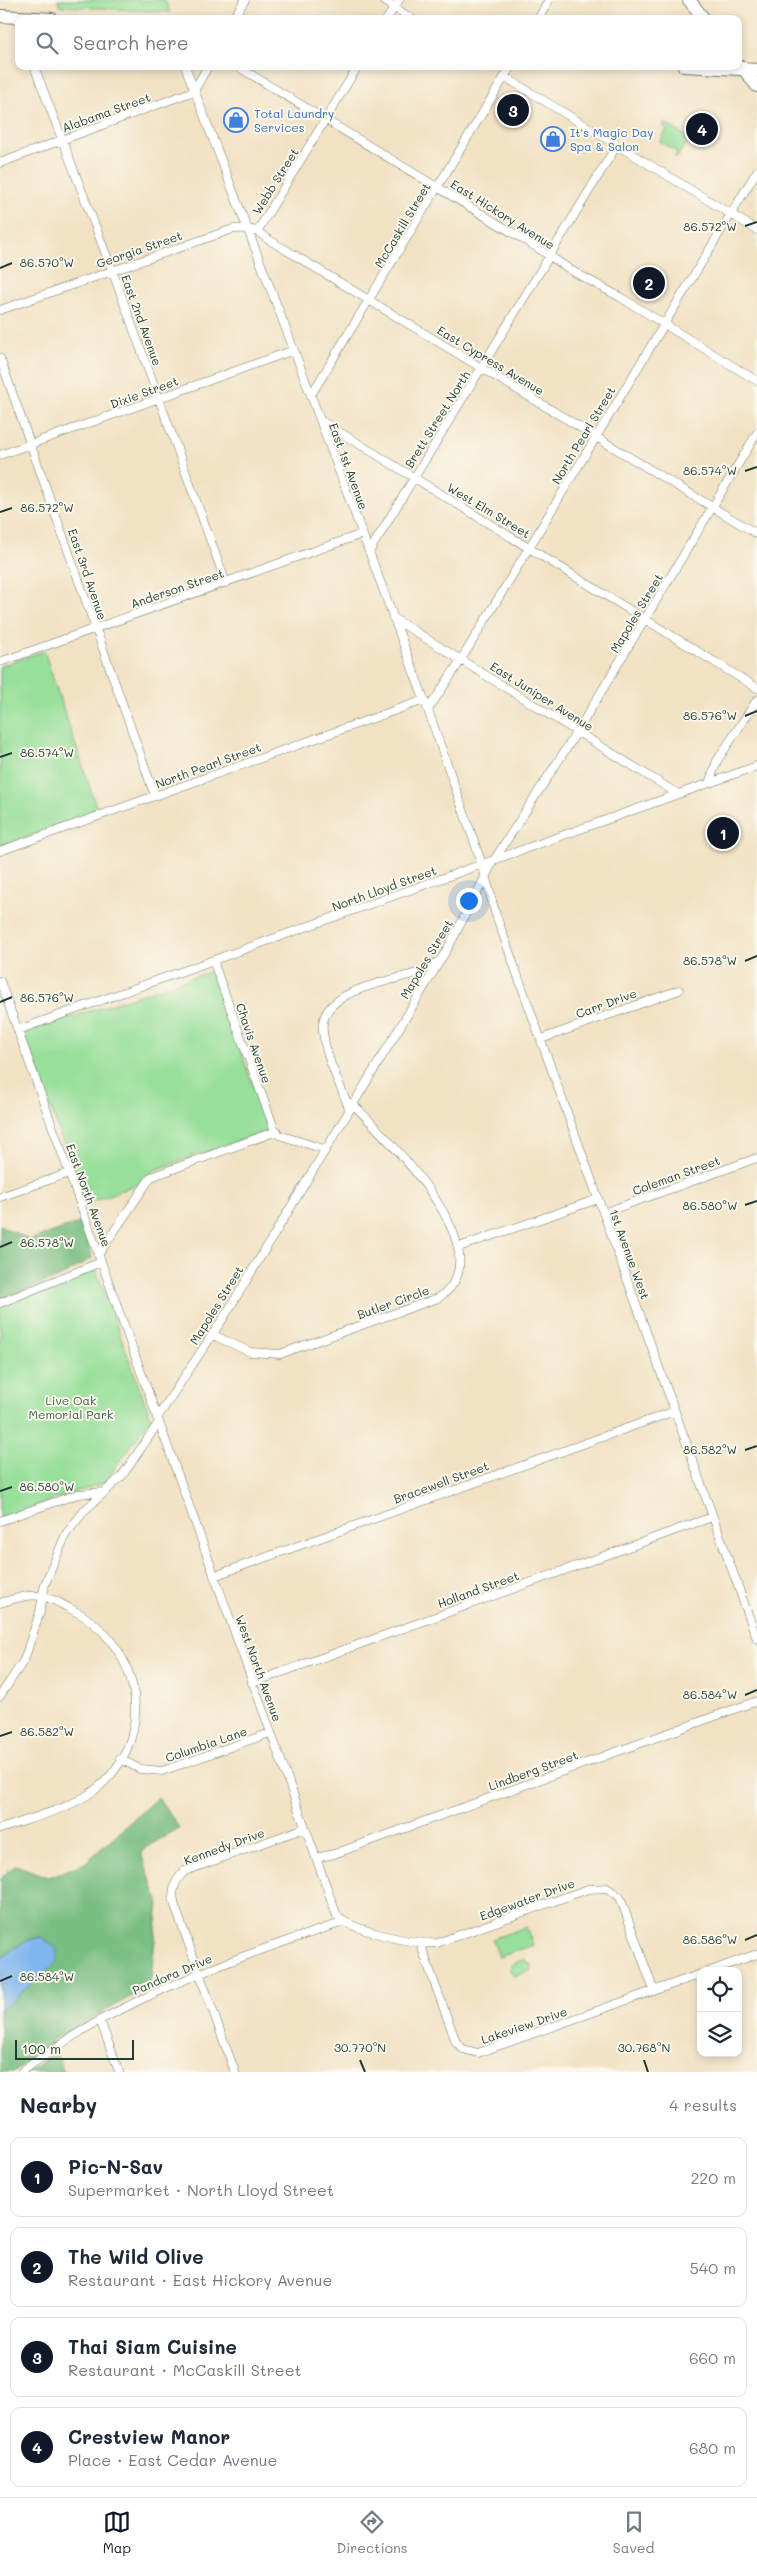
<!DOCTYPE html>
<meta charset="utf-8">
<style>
:root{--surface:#fff;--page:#f6f6f7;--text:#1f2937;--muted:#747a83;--line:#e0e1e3;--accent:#111827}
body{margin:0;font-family:Mali,sans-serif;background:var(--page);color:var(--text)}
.controls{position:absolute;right:15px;bottom:15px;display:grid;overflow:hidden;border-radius:10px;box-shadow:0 2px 8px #0003}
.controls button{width:45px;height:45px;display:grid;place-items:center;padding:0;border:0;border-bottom:1px solid var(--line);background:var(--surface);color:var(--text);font:25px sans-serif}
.scale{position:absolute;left:15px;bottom:12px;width:119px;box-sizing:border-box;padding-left:5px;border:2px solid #1f3d34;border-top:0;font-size:14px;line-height:18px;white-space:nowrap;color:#1f3d34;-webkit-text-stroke:4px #fbf7ec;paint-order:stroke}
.you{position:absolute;left:468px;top:900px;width:18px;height:18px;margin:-12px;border:4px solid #fff;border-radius:50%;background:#1a73e8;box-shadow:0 0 0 8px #1a73e833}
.badge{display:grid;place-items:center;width:32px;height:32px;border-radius:50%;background:var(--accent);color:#fff;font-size:16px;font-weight:700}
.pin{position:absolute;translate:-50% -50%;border:2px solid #fff;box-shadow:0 1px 5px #0006}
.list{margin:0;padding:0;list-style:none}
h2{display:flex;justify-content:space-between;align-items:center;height:65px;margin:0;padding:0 20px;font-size:21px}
h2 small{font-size:16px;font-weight:400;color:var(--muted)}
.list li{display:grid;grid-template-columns:32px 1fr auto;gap:15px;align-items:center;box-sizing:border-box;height:80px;margin:0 10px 10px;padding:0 10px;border:1px solid var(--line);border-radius:10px}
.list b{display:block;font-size:19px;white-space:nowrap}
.list p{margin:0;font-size:16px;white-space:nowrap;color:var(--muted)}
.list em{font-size:16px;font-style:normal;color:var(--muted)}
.icon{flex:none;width:28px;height:28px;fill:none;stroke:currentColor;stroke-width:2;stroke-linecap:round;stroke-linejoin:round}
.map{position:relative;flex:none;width:757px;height:2072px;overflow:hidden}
.search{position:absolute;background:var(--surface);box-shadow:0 2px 8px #0003;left:15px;right:15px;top:15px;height:55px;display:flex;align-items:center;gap:12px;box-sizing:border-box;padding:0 18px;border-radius:10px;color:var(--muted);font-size:19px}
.sheet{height:425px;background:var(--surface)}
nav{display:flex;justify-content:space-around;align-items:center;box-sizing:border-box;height:70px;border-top:1px solid var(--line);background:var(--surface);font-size:14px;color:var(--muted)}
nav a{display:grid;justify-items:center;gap:2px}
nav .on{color:var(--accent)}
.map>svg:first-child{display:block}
.green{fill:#97df9a;stroke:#5b8e67}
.forest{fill:#79be82;stroke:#4c7e5b}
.water{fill:#81b5ee;stroke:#507991}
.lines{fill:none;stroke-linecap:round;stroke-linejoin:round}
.minor-casing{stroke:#697766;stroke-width:9}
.primary-casing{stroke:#697766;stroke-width:14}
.minor{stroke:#fff;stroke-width:8}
.primary{stroke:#fff;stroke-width:12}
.ticks{fill:none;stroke:#1f3d34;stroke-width:2}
.labels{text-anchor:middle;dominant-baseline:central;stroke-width:4;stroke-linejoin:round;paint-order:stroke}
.street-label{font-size:12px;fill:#1f3d34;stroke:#fbf7ec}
.shop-label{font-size:12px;fill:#366cbe;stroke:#fbf7ec;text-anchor:start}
.park-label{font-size:12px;fill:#375d48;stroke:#fbf7ec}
.ticks-label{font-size:12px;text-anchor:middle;fill:#1f3d34;stroke:#fbf7ec;stroke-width:4;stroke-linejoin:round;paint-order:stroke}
</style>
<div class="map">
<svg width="757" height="2072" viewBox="0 0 757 2072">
<rect width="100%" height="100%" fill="#fbf7ec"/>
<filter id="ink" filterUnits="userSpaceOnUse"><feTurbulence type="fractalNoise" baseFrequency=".02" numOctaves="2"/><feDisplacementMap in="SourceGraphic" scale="10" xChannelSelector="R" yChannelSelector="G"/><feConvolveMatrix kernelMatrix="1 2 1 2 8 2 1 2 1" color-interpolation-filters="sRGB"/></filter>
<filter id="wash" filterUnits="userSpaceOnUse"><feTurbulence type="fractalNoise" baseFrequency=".0096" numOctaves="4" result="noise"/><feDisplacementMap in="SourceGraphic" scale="20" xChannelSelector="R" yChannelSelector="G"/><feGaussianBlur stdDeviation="1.12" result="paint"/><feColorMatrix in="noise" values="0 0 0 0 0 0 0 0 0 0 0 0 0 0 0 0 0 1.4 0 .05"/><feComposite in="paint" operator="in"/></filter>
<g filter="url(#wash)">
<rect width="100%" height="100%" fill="#f2e2c4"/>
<!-- green -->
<path class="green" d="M58,0H165L170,12L59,6Z
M665,123L689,138L677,158L675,157L677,152L660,142L667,129L663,126Z
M44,651L98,812L0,846V666Z
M212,971L269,1130L155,1170L140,1183L85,1204L24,1033Z
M96,1270L151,1418L105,1482L0,1518V1307Z
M526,1927L533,1945L499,1957L492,1939Z
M524,1959L531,1965L530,1971L514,1976L510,1970L511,1965Z"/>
<!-- forest -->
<path class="forest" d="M82,1222L92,1258L62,1276L0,1299V1225L29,1240Z
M158,1797L179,1828L145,1848L141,1853L159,1904L150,1986L52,2040L53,2045L13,2072H0V2011L57,1962L42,1937C25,1939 13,1949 0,1960V1878L16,1865L49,1877L85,1863Z
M56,2052L64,2072H28Z"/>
<!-- water -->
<path class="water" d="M42,1937L57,1950V1962L0,2011V1960C13,1949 25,1939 42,1937Z"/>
</g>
<g filter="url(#ink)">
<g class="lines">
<defs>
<path id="minor" d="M383,0L412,19
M233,19L245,0
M387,19L399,0
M538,19L549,0
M34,66L112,270L226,583
M185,66L294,350L428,710L482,864L495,912L515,968L757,1639
M237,66L536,247L574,272L620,297L757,381
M505,77L757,230
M0,163L194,91L208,66
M258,230L358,66
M0,310L233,229C247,228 255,228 266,238L757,534
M0,358L155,796
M311,395L511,66
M320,420L757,688
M0,455L294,350
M369,552L617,145
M393,618L678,794
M0,662L362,534
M428,710L461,660L757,171
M709,783L717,761L757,700
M0,851L424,700
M213,961L274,1128L279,1135L324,1149
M0,981L337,1916C350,1930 417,1945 437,1943L588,1889L607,1888L620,1897L654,1991
M18,1030L757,766
M541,1039L679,990
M349,1108C340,1084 326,1059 323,1032C317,990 388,982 417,973C424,971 431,966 437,962
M0,1197L69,1173
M603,1213L757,1158
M459,1247L598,1199
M98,1255L151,1177L277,1131
M0,1303L101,1262
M213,1335L250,1352L280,1354L438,1298C508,1254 386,1138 352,1103
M157,1418L226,1314L449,946L494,860L577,732L757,433
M0,1521L78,1494L105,1492
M214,1576L675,1411
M0,1603C14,1599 27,1594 41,1596C50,1597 61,1604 69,1608C138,1640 160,1731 101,1785C74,1809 33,1817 0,1829
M252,1683L712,1517
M0,1696L24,1660L40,1612L45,1584L66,1534L85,1510L122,1476L159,1422
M120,1759L140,1769L162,1771L270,1733
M316,1858L334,1854L757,1701
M420,1943L456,2042L463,2049L478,2053L701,1974
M710,1971L757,1954
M100,2020L119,2072
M21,2072C51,2051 81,2029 114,2013C187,1975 266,1947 344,1922
M235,2072L175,1906C171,1891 174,1881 185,1871L305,1828"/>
<path id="primary" d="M689,0L704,19
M0,16L52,19
M684,66L757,70
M742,67L757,86"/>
</defs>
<!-- minor casing -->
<use href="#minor" class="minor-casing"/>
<!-- primary casing -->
<use href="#primary" class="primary-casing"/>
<!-- minor -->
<use href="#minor" class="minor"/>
<!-- primary -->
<use href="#primary" class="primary"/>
</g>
</g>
<!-- ticks -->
<path class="ticks" d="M745,226L757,222M0,268L12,263M745,471L757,467M0,512L12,508M745,716L757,711M0,757L12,753M745,961L757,956M0,1002L12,997M745,1205L757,1201M0,1247L12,1242M745,1450L757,1446M0,1491L12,1487M745,1695L757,1690M0,1736L12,1732M745,1940L757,1935M0,1981L12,1976M360,2060L365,2072M644,2060L648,2072"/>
<!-- icons -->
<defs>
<symbol id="shop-ring" viewBox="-11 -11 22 22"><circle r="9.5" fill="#fbf7ec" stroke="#3f7fe0" stroke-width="1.5"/><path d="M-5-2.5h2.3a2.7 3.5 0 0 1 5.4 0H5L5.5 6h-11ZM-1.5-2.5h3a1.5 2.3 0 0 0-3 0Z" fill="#3f7fe0"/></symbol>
</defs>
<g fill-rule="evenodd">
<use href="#shop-ring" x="222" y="106" width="28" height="28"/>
<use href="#shop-ring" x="539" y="125" width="28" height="28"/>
</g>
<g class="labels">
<!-- street labels -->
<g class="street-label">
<text transform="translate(106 112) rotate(-20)">Alabama Street</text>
<text transform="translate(275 181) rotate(-58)">Webb Street</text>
<text transform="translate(503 214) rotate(32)">East Hickory Avenue</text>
<text transform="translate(402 225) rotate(-59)">McCaskill Street</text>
<text transform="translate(139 249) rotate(-19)">Georgia Street</text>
<text transform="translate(142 320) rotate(70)">East 2nd Avenue</text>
<text transform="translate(491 360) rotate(31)">East Cypress Avenue</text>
<text transform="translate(144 392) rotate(-20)">Dixie Street</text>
<text transform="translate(437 419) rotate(-58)">Brett Street North</text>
<text transform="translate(583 435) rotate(-59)">North Pearl Street</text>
<text transform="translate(349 466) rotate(70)">East 1st Avenue</text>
<text transform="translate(489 510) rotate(31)">West Elm Street</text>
<text transform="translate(88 574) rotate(71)">East 3rd Avenue</text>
<text transform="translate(177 588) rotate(-19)">Anderson Street</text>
<text transform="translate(636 613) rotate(-59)">Mapoles Street</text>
<text transform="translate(542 696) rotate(32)">East Juniper Avenue</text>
<text transform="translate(208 765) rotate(-20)">North Pearl Street</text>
<text transform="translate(384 888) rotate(-20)">North Lloyd Street</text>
<text transform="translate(426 959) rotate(-59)">Mapoles Street</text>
<text transform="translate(606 1003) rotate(-20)">Carr Drive</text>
<text transform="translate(254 1043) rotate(71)">Chavis Avenue</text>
<text transform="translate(676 1175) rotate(-20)">Coleman Street</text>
<text transform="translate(89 1195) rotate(70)">East North Avenue</text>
<text transform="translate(630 1254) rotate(70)">1st Avenue West</text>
<text transform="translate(393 1302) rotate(-20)">Butler Circle</text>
<text transform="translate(216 1305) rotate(-58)">Mapoles Street</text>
<text transform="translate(441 1482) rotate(-20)">Bracewell Street</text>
<text transform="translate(478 1589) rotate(-20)">Holland Street</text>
<text transform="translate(259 1668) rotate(70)">West North Avenue</text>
<text transform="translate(206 1744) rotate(-19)">Columbia Lane</text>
<text transform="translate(533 1770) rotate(-20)">Lindberg Street</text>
<text transform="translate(224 1846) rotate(-20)">Kennedy Drive</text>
<text transform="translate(527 1899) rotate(-20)">Edgewater Drive</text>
<text transform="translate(172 1974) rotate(-23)">Pandora Drive</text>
<text transform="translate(524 2025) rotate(-19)">Lakeview Drive</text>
</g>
<!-- shop labels -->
<g class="shop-label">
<text x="254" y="113">Total Laundry<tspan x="254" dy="14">Services</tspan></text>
<text x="570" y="132">It's Magic Day<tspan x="570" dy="14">Spa &amp; Salon</tspan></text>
</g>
<!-- park labels -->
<g class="park-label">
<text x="71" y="1400">Live Oak<tspan x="71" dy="14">Memorial Park</tspan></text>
</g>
</g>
<g class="ticks-label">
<text x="710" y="231">86.572°W</text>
<text x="47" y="267">86.570°W</text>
<text x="710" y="475">86.574°W</text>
<text x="47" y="512">86.572°W</text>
<text x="710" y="720">86.576°W</text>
<text x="47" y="757">86.574°W</text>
<text x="710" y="965">86.578°W</text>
<text x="47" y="1002">86.576°W</text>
<text x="710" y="1210">86.580°W</text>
<text x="47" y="1247">86.578°W</text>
<text x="710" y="1454">86.582°W</text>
<text x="47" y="1491">86.580°W</text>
<text x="710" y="1699">86.584°W</text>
<text x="47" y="1736">86.582°W</text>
<text x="710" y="1944">86.586°W</text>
<text x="47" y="1981">86.584°W</text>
<text x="360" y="2052">30.770°N</text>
<text x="644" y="2052">30.768°N</text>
</g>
</svg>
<div class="controls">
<button><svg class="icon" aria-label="locate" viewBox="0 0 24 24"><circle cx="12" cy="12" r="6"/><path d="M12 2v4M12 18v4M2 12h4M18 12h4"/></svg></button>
<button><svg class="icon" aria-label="layers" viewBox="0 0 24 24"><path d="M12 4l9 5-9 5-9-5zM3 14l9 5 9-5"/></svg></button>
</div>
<div class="scale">100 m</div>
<div class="you"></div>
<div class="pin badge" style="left:723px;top:833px">1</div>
<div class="pin badge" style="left:649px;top:283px">2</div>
<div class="pin badge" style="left:513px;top:110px">3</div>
<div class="pin badge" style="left:702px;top:129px">4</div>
<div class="search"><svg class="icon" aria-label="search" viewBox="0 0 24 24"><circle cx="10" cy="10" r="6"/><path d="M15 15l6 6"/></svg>Search here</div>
</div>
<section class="sheet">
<h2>Nearby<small>4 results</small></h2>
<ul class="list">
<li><span class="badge">1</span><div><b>Pic-N-Sav</b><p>Supermarket · North Lloyd Street</p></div><em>220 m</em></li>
<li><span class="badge">2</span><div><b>The Wild Olive</b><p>Restaurant · East Hickory Avenue</p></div><em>540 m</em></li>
<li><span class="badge">3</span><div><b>Thai Siam Cuisine</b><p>Restaurant · McCaskill Street</p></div><em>660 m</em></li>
<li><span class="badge">4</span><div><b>Crestview Manor</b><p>Place · East Cedar Avenue</p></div><em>680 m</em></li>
</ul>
</section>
<nav>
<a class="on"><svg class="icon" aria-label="map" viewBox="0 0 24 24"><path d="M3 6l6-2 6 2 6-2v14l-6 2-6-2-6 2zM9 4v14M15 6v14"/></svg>Map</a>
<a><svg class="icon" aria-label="directions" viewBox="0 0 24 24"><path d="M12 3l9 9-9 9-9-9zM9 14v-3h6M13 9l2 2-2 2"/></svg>Directions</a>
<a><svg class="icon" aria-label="saved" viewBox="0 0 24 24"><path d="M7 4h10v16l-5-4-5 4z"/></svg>Saved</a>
</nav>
